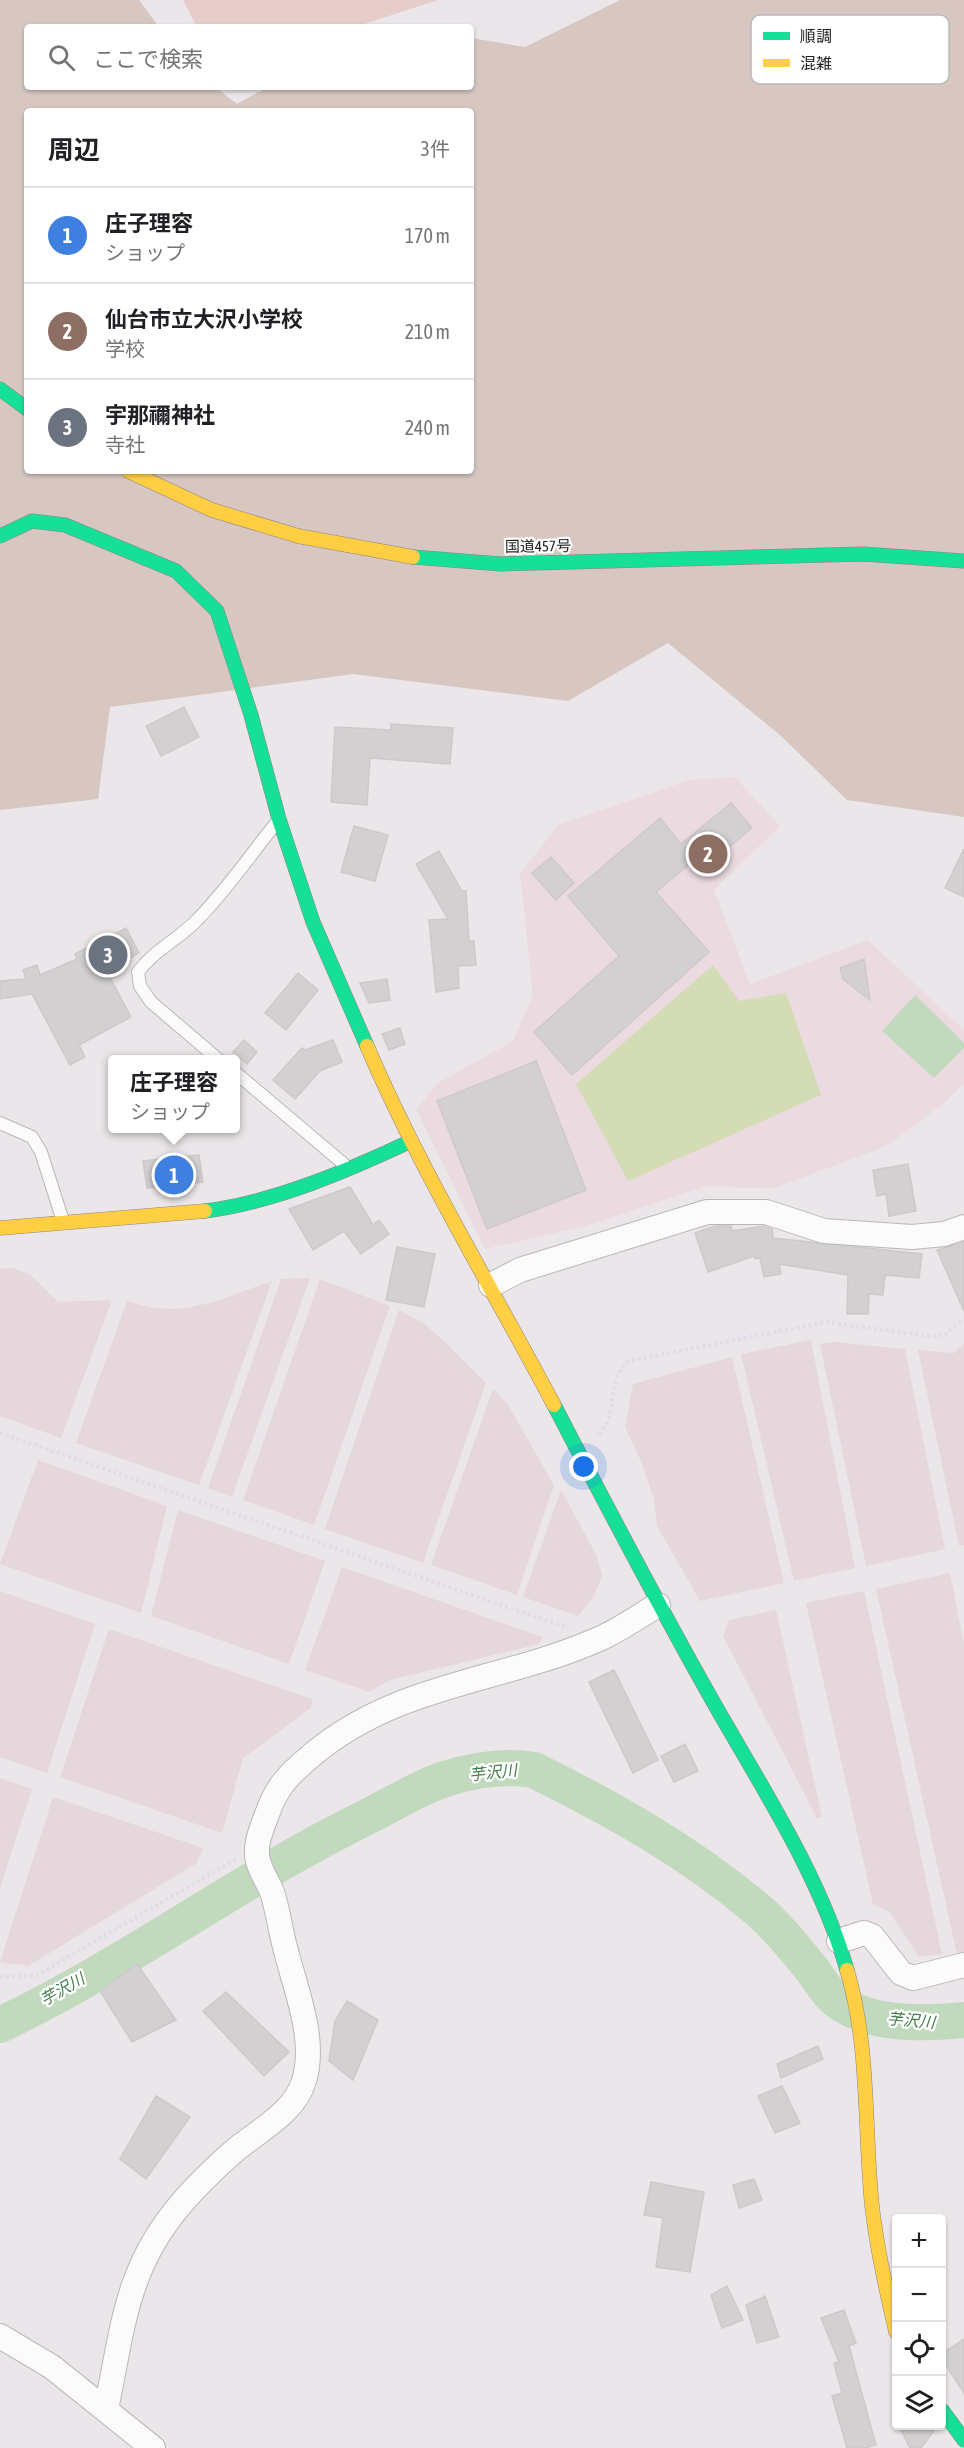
<!DOCTYPE html>
<html lang="ja">
<meta charset="utf-8">
<style>
:root{--surface:#fff;--page:#f6f6f6;--text:#202124;--muted:#757577;--line:#e0e0e0;--accent:#db2777}
body{margin:0;font-family:"Asap Condensed","Noto Sans JP",sans-serif;background:var(--page);color:var(--text)}
.controls{position:absolute;right:18px;bottom:18px;display:grid;overflow:hidden;border-radius:6px;box-shadow:0 2px 4px #0004}
.controls button{width:54px;height:54px;display:grid;place-items:center;padding:0;border:0;border-bottom:2px solid var(--line);background:var(--surface);color:var(--text);font:30px sans-serif}
.you{position:absolute;left:584px;top:1467px;width:21px;height:21px;margin:-15px;border:4px solid #fff;border-radius:50%;background:#1a73e8;box-shadow:0 0 0 9px #1a73e833}
.badge{display:grid;place-items:center;width:39px;height:39px;border-radius:50%;background:var(--accent);color:#fff;font-size:20px;font-weight:700}
.pin{position:absolute;translate:-50% -50%;border:3px solid #fff;box-shadow:0 2px 6px #0006}
.popup{position:absolute;left:108px;top:1055px;width:132px;height:78px;box-sizing:border-box;display:grid;place-content:center;border-radius:6px;background:var(--surface);filter:drop-shadow(0 2px 4px #0005);font-size:20px;white-space:nowrap;color:var(--muted)}
.popup b{font-size:22px;color:var(--text)}
.popup::after{content:'';position:absolute;left:50%;top:100%;margin-left:-12px;border:12px solid transparent;border-top-color:var(--surface)}
.list{margin:0;padding:0;list-style:none}
h2{display:flex;justify-content:space-between;align-items:center;height:78px;margin:0;padding:0 24px;font-size:26px}
h2 small{font-size:20px;font-weight:400;color:var(--muted)}
.list li{display:grid;grid-template-columns:39px 1fr auto;gap:18px;align-items:center;box-sizing:border-box;height:96px;padding:0 24px;border-top:2px solid var(--line)}
.list b{display:block;font-size:22px;white-space:nowrap}
.list p{margin:0;font-size:20px;white-space:nowrap;color:var(--muted)}
.list em{font-size:20px;font-style:normal;color:var(--muted)}
.icon{flex:none;width:33px;height:33px;fill:none;stroke:currentColor;stroke-width:2;stroke-linecap:round;stroke-linejoin:round}
.map{position:relative;flex:none;width:964px;height:2448px;overflow:hidden}
.search{position:absolute;background:var(--surface);box-shadow:0 2px 4px #0004;left:24px;top:24px;width:450px;height:66px;display:flex;align-items:center;gap:15px;box-sizing:border-box;padding:0 21px;border-radius:6px;color:var(--muted);font-size:22px}
.panel{position:absolute;background:var(--surface);box-shadow:0 2px 4px #0004;left:24px;top:108px;width:450px;height:366px;border-radius:6px}
.map>svg:first-child{display:block}
.education{fill:#ebdbe1}
.farmland{fill:#e6d7dc}
.grass{fill:#e6cdca}
.forest{fill:#d7c7c0;fill-rule:evenodd}
.pitch{fill:#d3dcb5}
.water{fill:#c1dabd}
.lines{fill:none;stroke-linecap:round;stroke-linejoin:round}
.river{stroke:#c1dabd;stroke-width:36}
.building{fill:#d3d0d2;stroke:#cec8cc;stroke-width:1.5}
.lane-casing{stroke:#bab7b9;stroke-width:14}
.street-casing{stroke:#bab7b9;stroke-width:26}
.fast-casing{stroke:#938085;stroke-width:15}
.slow-casing{stroke:#938085;stroke-width:15}
.path{stroke:#e5dae8;stroke-width:4;stroke-dasharray:3 3;stroke-linecap:butt}
.lane{stroke:#fcfbfc;stroke-width:12}
.street{stroke:#fcfbfc;stroke-width:24}
.fast{stroke:#16e098;stroke-width:14}
.slow{stroke:#ffcf43;stroke-width:14}
.labels{text-anchor:middle;dominant-baseline:central;stroke-width:4.5;stroke-linejoin:round;paint-order:stroke}
.street-label{font-size:15px;fill:#1d1d1d;stroke:#fff}
.water-label{font-size:16px;font-style:italic;fill:#457d4d;stroke:#fff}
.key{fill:#fff;stroke:#bbb;stroke-width:1.5}
.key-label{font-size:16px;fill:#1d1d1d}
</style>
<div class="map">
<svg width="964" height="2448" viewBox="0 0 964 2448">
<rect width="100%" height="100%" fill="#ebe6e9"/>
<!-- education -->
<path class="education" d="M735,777L780,826L714,890L750,984L868,940L964,1030V1083L942,1105L886,1146L775,1188L704,1187L586,1226L485,1249L416,1109L438,1083L513,1041L533,995L520,874L558,825L689,780Z"/>
<!-- farmland -->
<path class="farmland" d="M12,1268L31,1275L58,1302L112,1300L61,1438L0,1416V1269Z
M310,1278L232,1497L208,1488L281,1279Z
M320,1279L390,1306L314,1525L243,1500Z
M272,1281L199,1485L76,1443L127,1301L153,1308L178,1309L211,1303Z
M399,1310L423,1323L444,1341L486,1383L423,1563L325,1529Z
M811,1340L855,1568L794,1581L741,1354Z
M835,1342L905,1349L945,1549L866,1566L820,1344Z
M964,1343V1545L959,1546L918,1350L954,1353Z
M732,1357L784,1583L700,1601L657,1526L654,1499L640,1459L625,1427L633,1384Z
M493,1389L507,1403L554,1485L517,1595L431,1565Z
M38,1460L167,1506L141,1613L0,1564Z
M561,1490L597,1556L602,1576L594,1596L578,1616L523,1597Z
M178,1510L325,1561L289,1664L151,1616Z
M342,1567L542,1637L539,1644L390,1680L369,1692L305,1670Z
M950,1573L964,1644V1952L957,1954L876,1589Z
M0,1591L95,1624L47,1773L0,1757Z
M864,1591L942,1954L919,1957L890,1912L873,1904L806,1603Z
M776,1610L822,1817L817,1818L723,1636L729,1620Z
M109,1629L312,1699L311,1708L243,1758L222,1833L60,1777Z
M0,1778L32,1789L0,1888Z
M53,1797L203,1848L197,1863L28,1966L0,1962Z"/>
<!-- grass -->
<path class="grass" d="M183,0H438L355,27H197Z"/>
<!-- forest -->
<path class="forest" d="M0,0H139L159,27H27V87H215L237,104L268,87H471V38L525,47L620,0H964V817L847,800L781,736L668,643L568,701L353,674L110,707L98,799L0,810ZM27,111H471V471H27Z"/>
<!-- pitch -->
<path class="pitch" d="M713,965L739,1001L786,993L821,1095L628,1181L576,1084Z"/>
<!-- water -->
<path class="water" d="M915,995L964,1043V1048L934,1078L882,1031Z"/>
<g class="lines">
<!-- river -->
<path class="river" d="M0,2025C126,1965 239,1880 363,1819C390,1806 417,1788 445,1779C473,1770 505,1765 534,1770C613,1809 691,1853 758,1910C779,1928 796,1950 813,1971C820,1980 827,1993 836,2000C869,2026 925,2024 964,2020"/>
</g>
<!-- building -->
<path class="building" d="M184,707L199,737L161,756L146,726Z
M391,724L453,728L450,764L370,758L367,805L331,802L335,727L391,730Z
M731,803L752,828L705,867L697,858L656,892L709,952L572,1075L534,1032L619,956L568,896L660,818L681,844Z
M354,826L388,835L375,881L341,872Z
M964,849V897L945,888Z
M439,851L462,891H466L469,941H474L476,965L458,966L459,988L436,992L429,920L448,919L416,864Z
M551,857L574,883L556,900L532,873Z
M126,928L139,953L106,970L131,1017L79,1045L85,1057L70,1065L32,994L0,999V981L26,979L23,970L37,965L40,975L77,959L75,954Z
M864,959L870,1000L843,979L840,968Z
M298,973L318,990L286,1030L265,1013Z
M387,979L390,1000L369,1003L360,983Z
M400,1028L405,1044L389,1050L382,1034Z
M244,1040L257,1052L247,1064L233,1052Z
M333,1040L342,1062L320,1071L295,1099L273,1080L302,1048L305,1050Z
M536,1061L586,1190L487,1229L437,1101Z
M199,1155L203,1182L147,1188L143,1161Z
M908,1164L916,1211L889,1216L886,1194L877,1196L873,1170Z
M350,1187L373,1225L379,1220L389,1234L361,1254L344,1231L313,1250L289,1209Z
M715,1226H731L732,1231L764,1226L772,1229L773,1238L922,1254L919,1278L885,1275L883,1295L869,1294L868,1314H847L848,1275L779,1264L781,1274L764,1277L760,1258L755,1259L754,1256L708,1272L695,1233Z
M964,1242V1311L937,1250Z
M397,1247L435,1254L424,1307L386,1300Z
M614,1670L658,1760L633,1773L589,1682Z
M685,1744L698,1771L674,1782L661,1756Z
M137,1964L176,2020L132,2042L100,1991Z
M226,1992L289,2052L264,2076L203,2011Z
M347,2001L378,2020L353,2080L329,2061L335,2021Z
M818,2046L823,2059L781,2078L777,2064Z
M782,2086L800,2123L775,2133L758,2096Z
M156,2096L190,2117L146,2179L120,2159Z
M754,2179L762,2200L739,2208L733,2185Z
M651,2182L704,2192L690,2272L656,2267L663,2218L644,2215Z
M727,2286L743,2320L722,2328L711,2295Z
M765,2296L779,2337L757,2343L746,2305Z
M844,2310L856,2343L849,2346L876,2445L866,2448H847L832,2396L842,2393L834,2363L839,2362L821,2318Z
M964,2339V2393L942,2359V2354Z
M899,2426H930L934,2431L921,2448H910Z"/>
<g class="lines">
<defs>
<path id="lane" d="M219,1060L151,1002L140,986L138,972C154,950 178,940 197,920C226,891 251,854 277,822
M236,1073L345,1165
M0,1123L32,1137L41,1152L63,1221"/>
<path id="street" d="M491,1285L520,1270L707,1212H766L824,1231L912,1237L944,1234L964,1227
M839,1941L864,1933L872,1936L901,1973L913,1978L964,1965
M0,2336L52,2367L153,2448
M106,2409C123,2330 125,2269 181,2204C196,2186 215,2168 233,2152C257,2131 294,2114 304,2081C317,2038 295,1989 285,1947C280,1929 278,1910 272,1892C268,1882 261,1872 258,1861C254,1847 261,1830 266,1817C276,1787 288,1775 312,1755C397,1683 502,1682 599,1639C620,1630 639,1616 658,1605"/>
<path id="fast" d="M0,389L27,409
M0,536L32,521L65,525L176,571L217,611L251,715L279,819L313,922L367,1046
M413,557L501,564L863,554L964,561
M205,1211C275,1202 347,1171 411,1141
M554,1405C605,1503 656,1601 711,1698C760,1785 819,1873 847,1970
M942,2410L964,2440"/>
<path id="slow" d="M128,471L212,510L298,536L413,557
M367,1046C420,1170 491,1286 554,1405
M0,1228L205,1211
M847,1970C870,2047 864,2128 872,2206C877,2249 886,2290 896,2332"/>
</defs>
<!-- lane casing -->
<use href="#lane" class="lane-casing"/>
<!-- street casing -->
<use href="#street" class="street-casing"/>
<!-- fast casing -->
<use href="#fast" class="fast-casing"/>
<!-- slow casing -->
<use href="#slow" class="slow-casing"/>
<!-- path -->
<path class="path" d="M0,1433L568,1628
M599,1434C602,1430 608,1424 609,1418C615,1396 610,1377 629,1361L825,1322L936,1337L946,1334L964,1318
M0,1977L37,1975L238,1858"/>
<!-- lane -->
<use href="#lane" class="lane"/>
<!-- street -->
<use href="#street" class="street"/>
<!-- fast -->
<use href="#fast" class="fast"/>
<!-- slow -->
<use href="#slow" class="slow"/>
</g>
<g class="labels">
<!-- street labels -->
<g class="street-label">
<text transform="translate(538 546) rotate(-1)">国道457号</text>
</g>
<!-- water labels -->
<g class="water-label">
<text transform="translate(493 1772) rotate(-6)">芋沢川</text>
<text transform="translate(62 1989) rotate(-30)">芋沢川</text>
<text transform="translate(911 2020) rotate(5)">芋沢川</text>
</g>
</g>
<!-- legend -->
<rect x="751" y="15" width="198" height="69" rx="9" class="key"/>
<rect x="763" y="32" width="27" height="8" fill="#16e098"/>
<rect x="763" y="59" width="27" height="8" fill="#ffcf43"/>
<g class="key-label">
<text x="800" y="42">順調</text>
<text x="800" y="69">混雑</text>
</g>
</svg>
<div class="controls">
<button>+</button>
<button>−</button>
<button><svg class="icon" aria-label="locate" viewBox="0 0 24 24"><circle cx="12" cy="12" r="6"/><path d="M12 2v4M12 18v4M2 12h4M18 12h4"/></svg></button>
<button><svg class="icon" aria-label="layers" viewBox="0 0 24 24"><path d="M12 4l9 5-9 5-9-5zM3 14l9 5 9-5"/></svg></button>
</div>
<div class="you"></div>
<div class="pin badge" style="left:174px;top:1175px;background:#3f7fe0">1</div>
<div class="popup"><b>庄子理容</b>ショップ</div>
<div class="pin badge" style="left:708px;top:854px;background:#8d6e63">2</div>
<div class="pin badge" style="left:108px;top:955px;background:#6b7280">3</div>
<div class="search"><svg class="icon" aria-label="search" viewBox="0 0 24 24"><circle cx="10" cy="10" r="6"/><path d="M15 15l6 6"/></svg>ここで検索</div>
<section class="panel">
<h2>周辺<small>3件</small></h2>
<ul class="list">
<li><span class="badge" style="background:#3f7fe0">1</span><div><b>庄子理容</b><p>ショップ</p></div><em>170 m</em></li>
<li><span class="badge" style="background:#8d6e63">2</span><div><b>仙台市立大沢小学校</b><p>学校</p></div><em>210 m</em></li>
<li><span class="badge" style="background:#6b7280">3</span><div><b>宇那禰神社</b><p>寺社</p></div><em>240 m</em></li>
</ul>
</section>
</div>
